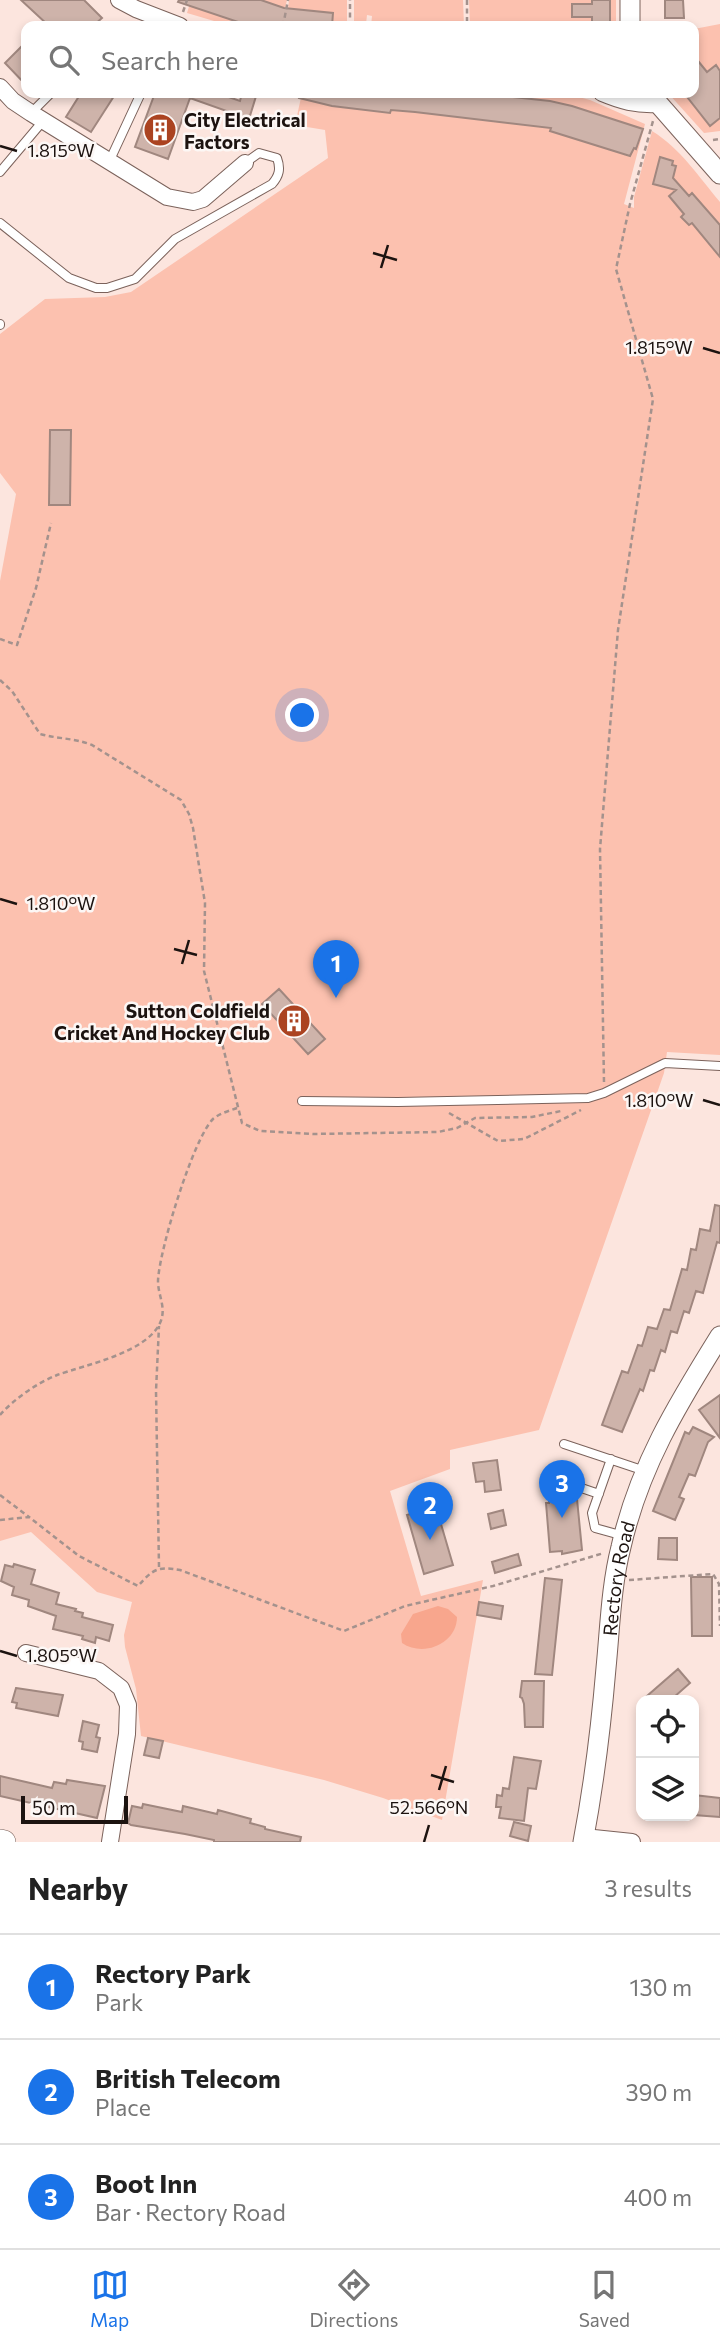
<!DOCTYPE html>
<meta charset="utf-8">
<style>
:root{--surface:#fff;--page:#f2f2f2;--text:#222;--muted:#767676;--line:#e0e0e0;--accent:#1a73e8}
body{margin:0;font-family:Commissioner,sans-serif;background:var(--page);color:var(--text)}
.controls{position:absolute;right:21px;bottom:21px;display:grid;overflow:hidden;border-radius:14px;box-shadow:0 4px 10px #0003}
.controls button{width:63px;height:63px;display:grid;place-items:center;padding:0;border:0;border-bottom:2px solid var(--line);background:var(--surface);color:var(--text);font:35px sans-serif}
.scale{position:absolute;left:21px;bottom:18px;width:107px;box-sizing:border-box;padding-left:7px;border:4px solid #1c1310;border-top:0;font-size:19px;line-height:24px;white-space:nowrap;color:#1c1310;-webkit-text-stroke:5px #fcf7f5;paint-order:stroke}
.you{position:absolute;left:303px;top:716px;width:24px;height:24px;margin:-18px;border:5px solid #fff;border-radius:50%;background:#1a73e8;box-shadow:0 0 0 10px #1a73e833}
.badge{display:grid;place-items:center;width:46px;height:46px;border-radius:50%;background:var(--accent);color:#fff;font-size:23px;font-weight:700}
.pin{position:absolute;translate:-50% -58px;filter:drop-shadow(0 2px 4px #0008)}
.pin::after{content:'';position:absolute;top:37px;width:24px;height:21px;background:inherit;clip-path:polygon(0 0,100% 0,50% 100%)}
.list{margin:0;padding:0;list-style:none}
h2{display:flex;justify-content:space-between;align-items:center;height:91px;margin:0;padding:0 28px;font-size:30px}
h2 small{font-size:23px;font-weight:400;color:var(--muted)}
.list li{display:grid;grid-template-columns:46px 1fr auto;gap:21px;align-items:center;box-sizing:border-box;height:105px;padding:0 28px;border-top:2px solid var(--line)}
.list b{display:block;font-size:26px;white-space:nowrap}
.list p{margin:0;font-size:23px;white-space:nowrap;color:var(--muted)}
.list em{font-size:23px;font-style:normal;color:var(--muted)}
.icon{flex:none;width:38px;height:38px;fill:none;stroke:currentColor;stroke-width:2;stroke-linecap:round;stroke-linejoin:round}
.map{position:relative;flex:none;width:720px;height:1842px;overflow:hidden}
.search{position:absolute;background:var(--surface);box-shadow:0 4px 10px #0003;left:21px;right:21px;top:21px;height:77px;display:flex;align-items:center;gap:18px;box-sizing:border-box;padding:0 24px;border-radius:14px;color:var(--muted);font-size:26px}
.sheet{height:406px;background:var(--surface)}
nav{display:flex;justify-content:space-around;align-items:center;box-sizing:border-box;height:98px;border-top:2px solid var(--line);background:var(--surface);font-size:19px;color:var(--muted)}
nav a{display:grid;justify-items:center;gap:4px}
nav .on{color:var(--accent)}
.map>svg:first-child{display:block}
.green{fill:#fcc1af}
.water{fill:#f8a68d}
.building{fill:#ceb3aa;stroke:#a0877f;stroke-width:2}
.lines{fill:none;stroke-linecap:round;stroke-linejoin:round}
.service-casing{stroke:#7b625b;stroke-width:10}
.minor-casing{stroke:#7b625b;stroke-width:18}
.tertiary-casing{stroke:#7b625b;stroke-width:21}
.secondary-casing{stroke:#7b625b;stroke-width:24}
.path{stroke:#a4928d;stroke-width:2.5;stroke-dasharray:5 3.5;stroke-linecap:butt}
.service{stroke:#fff;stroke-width:8}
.minor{stroke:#fff;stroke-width:16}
.tertiary{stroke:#fff;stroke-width:19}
.secondary{stroke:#fff;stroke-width:23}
.ticks{fill:none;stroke:#1c1310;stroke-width:2.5}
.labels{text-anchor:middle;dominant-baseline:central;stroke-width:5;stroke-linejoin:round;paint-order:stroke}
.poi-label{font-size:19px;font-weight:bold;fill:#1c1310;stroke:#fcf7f5;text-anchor:start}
.street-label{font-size:19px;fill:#1c1310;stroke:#fcf7f5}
.ticks-label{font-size:18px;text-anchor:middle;fill:#1c1310;stroke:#fcf7f5;stroke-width:5;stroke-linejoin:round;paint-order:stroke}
</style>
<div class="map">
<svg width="720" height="1842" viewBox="0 0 720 1842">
<rect width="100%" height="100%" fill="#fce5de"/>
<!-- green -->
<path class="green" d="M191,0H287L281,26H231L187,13Z
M289,0H347V23L332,22L333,13H329L327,26H286Z
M354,0H463L464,26H371L372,16L367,15L366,24L354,23Z
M469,0H616V26H470Z
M720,24V131L704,133L668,93H694V29Z
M302,93H564L590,100L645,124L624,204L634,208V197L652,131C680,148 699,177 720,202V1055L667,1052L664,1073L539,1430L450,1450V1469L390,1491L421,1596L483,1580L442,1820L383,1798L324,1780L141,1736L136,1689L125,1647L124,1635L132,1602L97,1592L31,1532L0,1541V581L16,494L0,473V334L45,299L105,297L131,292L328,158L325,130L295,125Z"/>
<!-- water -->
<path class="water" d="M438,1606L448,1609L457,1617C457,1643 424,1658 402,1643L401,1634L413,1614Z"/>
<!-- building -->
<path class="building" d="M21,0H84L102,18L93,26H49Z
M179,0H261L284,8L333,13L332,26H250L178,2Z
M592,0H610V26H592V17H572V4H592Z
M665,0H683L684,18H665Z
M26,42V85L5,63Z
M694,56L707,72L716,65L720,71V118L710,126L684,93H694Z
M81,93H116L91,132L66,117Z
M155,93H217L240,101L242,93H257L249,119L190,98L168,159L135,147Z
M300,93H475L504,96L550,101L572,106L643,129L636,149L634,148L630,156L550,131L551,128L415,112L391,110L390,113L332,106L299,98Z
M660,157L673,161L672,165L676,166L673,178L689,196L692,193L720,225V257L692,223L689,225L681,217L684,214L669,196L676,190L653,184Z
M50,430H71L70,505H49Z
M279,989L325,1039L308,1054L262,1004Z
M715,1205L720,1206V1243L717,1242L703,1293L696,1291L689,1313L684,1311L677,1333L671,1331L665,1352L661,1350L654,1371L650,1370L643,1391L640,1389L622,1432L602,1425L622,1371L628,1373L638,1345L642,1346L648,1327L657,1329L664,1309L670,1310L682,1269L687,1270L691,1249L696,1250L700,1229L710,1231Z
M720,1395V1438L699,1410Z
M693,1427L714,1437L708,1442L695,1476L689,1474L679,1497L684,1499L675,1520L653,1511L685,1432L689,1434Z
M497,1460L501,1490L485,1492L484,1481L476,1482L473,1463Z
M572,1493L573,1500L577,1499L582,1550L562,1554V1551L550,1552L546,1503H549V1498Z
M436,1507L453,1565L424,1574L407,1515Z
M503,1510L506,1525L491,1529L488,1514Z
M659,1538H677V1560L658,1559Z
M518,1554L521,1565L495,1573L492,1562Z
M14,1564L35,1570L31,1584L59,1593L56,1604L76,1609L75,1611L83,1613L82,1617L113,1625L109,1641L96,1637L95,1643L82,1639L83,1636L53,1629L56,1616L28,1606L29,1600L12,1595L14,1587L1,1581L5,1565L13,1567Z
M691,1577H712V1636H692Z
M545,1578L562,1580L552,1675L535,1674Z
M479,1602L503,1606L501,1619L477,1615Z
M678,1669L690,1683L673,1698L647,1696Z
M522,1681H544L543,1727H525L524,1704L522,1698L520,1697Z
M16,1688L63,1695L58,1716L16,1708L17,1703L12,1702Z
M83,1721L99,1725L96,1737L100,1738L97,1752L82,1749L83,1742L79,1741Z
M148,1738L163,1741L159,1758L144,1755Z
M514,1757L541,1761L536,1789L528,1788L524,1821L499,1818L501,1807H496L497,1795L502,1796L503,1788L509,1789Z
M0,1776L52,1788L54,1782L66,1784L67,1780L105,1786L97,1818L0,1796Z
M694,1795L720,1798V1817L694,1815Z
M143,1804L182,1812L183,1806L217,1814L218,1810L251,1819L250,1823L265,1827V1829L301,1837L300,1842H214V1840L185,1834L131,1825L128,1823L132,1806L142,1808Z
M514,1822L531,1826L528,1841L510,1836Z"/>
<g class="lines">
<defs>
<path id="service" d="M31,113L51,93
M109,162L141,93
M0,172L43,121
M0,223L69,278L96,288H107L135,279L175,239L272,184C279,176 281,169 277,158L259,153L245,163
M0,324V325
M302,1101L398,1102L588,1098L604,1093L665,1063L720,1066
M564,1444L645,1471
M611,1459L592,1513L595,1528L624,1536
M561,1481L599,1494"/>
<path id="minor" d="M119,0L136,9L180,26
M0,87L13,101L31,113L167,197L193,202L203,199L245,163
M602,93C621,101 636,105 657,104
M26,1653L99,1671L121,1688L128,1705L127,1734L110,1842
M584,1837L632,1842"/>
<g id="tertiary">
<path d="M630,0V26"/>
<path d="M649,93L720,174"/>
<path id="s1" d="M583,1842C594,1784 601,1727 606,1668C610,1628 611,1586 621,1547C639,1467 677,1405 720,1336"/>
</g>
<path id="secondary" d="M0,1841L4,1842"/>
</defs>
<!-- service casing -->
<use href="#service" class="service-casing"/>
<!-- minor casing -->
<use href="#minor" class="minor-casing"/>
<!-- tertiary casing -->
<use href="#tertiary" class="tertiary-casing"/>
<!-- secondary casing -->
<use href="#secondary" class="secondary-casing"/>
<!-- path -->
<path class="path" d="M467,0V26
M183,12L187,0
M283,26L288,0
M350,26V0
M713,140L720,139
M0,639L17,645L36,588L51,523
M0,680L12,691L40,734C58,739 75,738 92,745L181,800L189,814L193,828L205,903L204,971L242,1123L260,1131L313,1134L438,1132L457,1128L475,1118L532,1117L561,1111
M604,1082L600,849L618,630L653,399L616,269L630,204L653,121
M449,1113L498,1141L524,1139L581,1110
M0,1415C14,1399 37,1383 57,1375C85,1365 146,1353 160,1323C167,1308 158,1296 158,1281C159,1251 193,1139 213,1119C220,1113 229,1111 237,1108
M0,1495L29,1517
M0,1520L29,1517L79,1556L138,1586C153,1569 158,1566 180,1570L344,1631L405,1606L493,1586L604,1553
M159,1567L156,1391L159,1326
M629,1580L713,1574L719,1584L720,1626"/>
<!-- service -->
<use href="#service" class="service"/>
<!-- minor -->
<use href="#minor" class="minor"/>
<!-- tertiary -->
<use href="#tertiary" class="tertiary"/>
<!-- secondary -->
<use href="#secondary" class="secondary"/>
</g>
<!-- ticks -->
<path class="ticks" d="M0,146L17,151M373,253L397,260M381,268L388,245M703,348L720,353M0,899L17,904M174,949L197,955M182,964L189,940M703,1100L720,1105M0,1651L17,1656M431,1775L454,1782M439,1790L446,1766M424,1842L429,1825"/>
<!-- icons -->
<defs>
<symbol id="building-disc" viewBox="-11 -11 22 22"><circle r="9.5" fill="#ab4321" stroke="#fcf7f5"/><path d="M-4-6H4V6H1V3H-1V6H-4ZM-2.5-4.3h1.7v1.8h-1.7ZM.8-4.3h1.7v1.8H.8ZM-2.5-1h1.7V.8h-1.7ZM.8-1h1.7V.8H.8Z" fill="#fff"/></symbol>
</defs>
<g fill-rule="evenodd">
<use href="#building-disc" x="141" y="111" width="38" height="38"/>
<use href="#building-disc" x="275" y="1002" width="38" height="38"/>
</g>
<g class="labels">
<!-- poi labels -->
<g class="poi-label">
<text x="184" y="119">City Electrical<tspan x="184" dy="22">Factors</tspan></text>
<text x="270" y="1010" text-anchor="end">Sutton Coldfield<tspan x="270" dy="22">Cricket And Hockey Club</tspan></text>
</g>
<!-- street labels -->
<g class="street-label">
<text stroke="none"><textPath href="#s1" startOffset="266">Rectory Road</textPath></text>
</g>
</g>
<g class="ticks-label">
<text x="61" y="157">1.815°W</text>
<text x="659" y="354">1.815°W</text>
<text x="61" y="910">1.810°W</text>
<text x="659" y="1107">1.810°W</text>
<text x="61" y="1662">1.805°W</text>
<text x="429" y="1814">52.566°N</text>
</g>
</svg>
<div class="controls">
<button><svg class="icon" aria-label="locate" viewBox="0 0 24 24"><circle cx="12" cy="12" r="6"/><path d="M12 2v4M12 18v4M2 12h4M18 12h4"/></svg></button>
<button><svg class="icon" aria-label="layers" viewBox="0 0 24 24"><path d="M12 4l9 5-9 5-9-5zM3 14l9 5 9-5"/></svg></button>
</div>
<div class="scale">50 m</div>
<div class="you"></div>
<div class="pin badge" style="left:336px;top:998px">1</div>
<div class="pin badge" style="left:430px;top:1540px">2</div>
<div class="pin badge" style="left:562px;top:1518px">3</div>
<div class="search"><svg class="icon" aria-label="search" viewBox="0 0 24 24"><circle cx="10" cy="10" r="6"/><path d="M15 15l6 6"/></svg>Search here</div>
</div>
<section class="sheet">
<h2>Nearby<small>3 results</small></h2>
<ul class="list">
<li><span class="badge">1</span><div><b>Rectory Park</b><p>Park</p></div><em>130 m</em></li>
<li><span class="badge">2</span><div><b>British Telecom</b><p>Place</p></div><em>390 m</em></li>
<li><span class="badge">3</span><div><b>Boot Inn</b><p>Bar · Rectory Road</p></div><em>400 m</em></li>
</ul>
</section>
<nav>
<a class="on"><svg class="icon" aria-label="map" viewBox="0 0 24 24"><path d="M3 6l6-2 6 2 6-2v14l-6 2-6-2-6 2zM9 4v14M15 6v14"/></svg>Map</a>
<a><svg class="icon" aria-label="directions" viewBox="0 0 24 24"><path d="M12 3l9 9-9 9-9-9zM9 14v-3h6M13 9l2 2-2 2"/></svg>Directions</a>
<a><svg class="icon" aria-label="saved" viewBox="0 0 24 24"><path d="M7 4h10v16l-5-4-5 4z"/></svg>Saved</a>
</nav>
